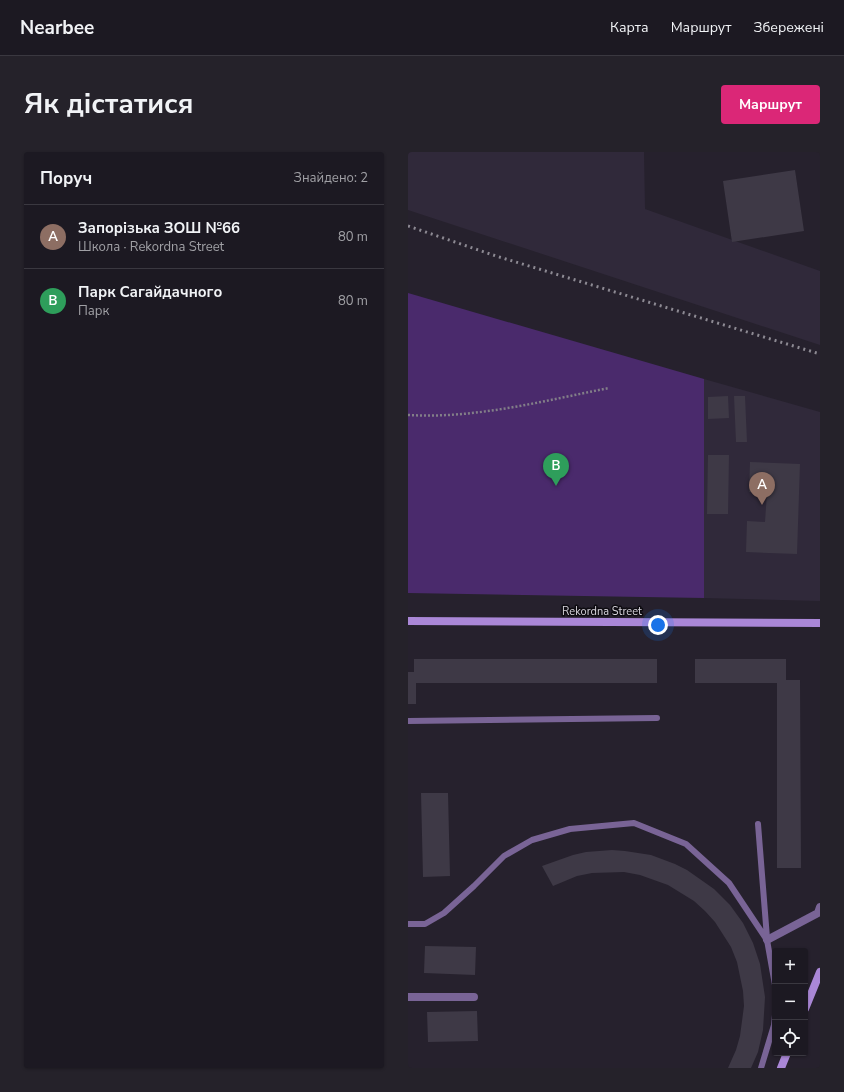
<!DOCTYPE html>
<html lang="uk">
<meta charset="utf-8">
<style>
:root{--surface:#1c1922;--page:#25222a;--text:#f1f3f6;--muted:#a0a0a5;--line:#3a3840;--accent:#db2777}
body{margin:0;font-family:"Nunito Sans",sans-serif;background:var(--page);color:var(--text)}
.controls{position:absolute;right:12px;bottom:12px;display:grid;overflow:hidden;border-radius:4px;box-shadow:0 1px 3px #0004}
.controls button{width:36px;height:36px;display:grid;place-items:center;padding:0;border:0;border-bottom:1px solid var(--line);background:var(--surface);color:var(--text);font:20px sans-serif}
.you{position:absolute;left:250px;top:473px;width:14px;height:14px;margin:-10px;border:3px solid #fff;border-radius:50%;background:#1a73e8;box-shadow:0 0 0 6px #1a73e833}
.badge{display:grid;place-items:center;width:26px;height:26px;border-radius:50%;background:var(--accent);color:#fff;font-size:13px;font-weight:700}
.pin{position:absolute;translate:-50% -33px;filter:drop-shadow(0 1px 2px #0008)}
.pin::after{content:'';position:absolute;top:21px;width:14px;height:12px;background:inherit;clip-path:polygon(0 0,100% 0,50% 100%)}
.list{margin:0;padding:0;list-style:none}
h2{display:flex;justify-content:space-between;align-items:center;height:52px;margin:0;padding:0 16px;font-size:17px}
h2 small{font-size:13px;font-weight:400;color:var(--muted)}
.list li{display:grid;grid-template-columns:26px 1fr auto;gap:12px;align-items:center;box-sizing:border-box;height:64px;padding:0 16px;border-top:1px solid var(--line)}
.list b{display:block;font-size:15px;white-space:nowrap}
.list p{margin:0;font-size:13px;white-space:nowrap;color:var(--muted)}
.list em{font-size:13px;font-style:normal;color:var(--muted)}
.icon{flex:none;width:22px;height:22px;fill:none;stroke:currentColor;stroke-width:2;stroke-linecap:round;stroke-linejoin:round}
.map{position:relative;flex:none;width:412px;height:916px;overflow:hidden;border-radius:4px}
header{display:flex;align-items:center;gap:24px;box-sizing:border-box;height:56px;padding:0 20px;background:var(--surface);border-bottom:1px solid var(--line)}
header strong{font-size:19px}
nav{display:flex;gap:22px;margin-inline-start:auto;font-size:14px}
.intro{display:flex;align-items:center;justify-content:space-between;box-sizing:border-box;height:96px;padding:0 24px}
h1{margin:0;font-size:28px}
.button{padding:10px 18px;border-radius:4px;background:var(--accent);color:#fff;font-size:14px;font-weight:700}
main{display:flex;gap:24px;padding:0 24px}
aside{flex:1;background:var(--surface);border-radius:4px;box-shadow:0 1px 3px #0004}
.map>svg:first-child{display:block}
.built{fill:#30293a}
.green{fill:#4a2a6c}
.building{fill:#3e3946}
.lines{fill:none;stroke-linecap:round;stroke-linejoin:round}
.path{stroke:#827e88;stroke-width:2.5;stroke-dasharray:2 2;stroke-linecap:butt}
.lane{stroke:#796496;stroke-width:6}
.street{stroke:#796496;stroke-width:8}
.secondary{stroke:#aa87d7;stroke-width:8}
.rail{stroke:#8d8a93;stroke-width:3;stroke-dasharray:2 4;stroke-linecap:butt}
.labels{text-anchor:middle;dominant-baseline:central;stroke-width:3;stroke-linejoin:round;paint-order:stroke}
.street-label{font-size:11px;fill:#d7d4dc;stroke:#0e0c11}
</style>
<header>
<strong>Nearbee</strong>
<nav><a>Карта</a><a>Маршрут</a><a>Збережені</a></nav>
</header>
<div class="intro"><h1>Як дістатися</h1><a class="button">Маршрут</a></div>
<main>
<aside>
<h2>Поруч<small>Знайдено: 2</small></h2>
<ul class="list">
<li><span class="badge" style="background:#8d6e63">A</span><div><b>Запорізька ЗОШ №66</b><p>Школа · Rekordna Street</p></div><em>80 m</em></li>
<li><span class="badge" style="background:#2e9e5b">B</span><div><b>Парк Сагайдачного</b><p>Парк</p></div><em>80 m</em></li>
</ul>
</aside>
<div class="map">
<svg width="412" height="916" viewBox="0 0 412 916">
<rect width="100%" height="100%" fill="#26212d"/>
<!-- built -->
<path class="built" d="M0,0H236L237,57L412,119V193L0,58Z
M296,227L412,260V449L296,446Z"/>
<!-- green -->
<path class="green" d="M0,141L296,227V446L0,441Z"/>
<!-- building -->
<path class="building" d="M387,18L396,79L324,90L315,29Z
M320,244L321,266L300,267V245Z
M326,244H337L339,290H328Z
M300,303H321L320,362H299Z
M342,310L392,312L389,402L338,400L339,369L357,370L359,340H341Z
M6,507H249V531H8V552H0V520H6Z
M287,507H378V528H392L393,716H369V531H287Z
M13,641H40L42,724L15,725Z
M204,698L217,699L243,703L267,712L279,718L306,737L322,753L335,771L345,791L352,812L357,845L355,878L350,900L343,916H320L328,898L332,884L336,854L335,839L329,810L323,795L307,770L297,759L286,749L260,733L232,723L216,720L184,721L169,724L145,734L134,714L165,703L178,700Z
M17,794L68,795L67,823L16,821Z
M69,859L70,889L20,890L19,860Z"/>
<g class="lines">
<!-- path -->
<path class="path" d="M0,263C67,267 135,249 201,236"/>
<!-- lane -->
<path class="lane" d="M0,569L249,566
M350,672L359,786
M0,772H17L36,761L66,734L96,704L124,688L162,677L226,671L278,692L321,731L359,788L367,833
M353,916L366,873L367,863"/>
<!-- street -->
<path class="street" d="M359,788L410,761L412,755
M0,845H66"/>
<!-- secondary -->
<path class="secondary" d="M0,469L412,471
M397,857L412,820
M373,916L379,901"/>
<!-- rail -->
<path class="rail" d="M0,74L88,104L412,202"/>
</g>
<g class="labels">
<!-- street labels -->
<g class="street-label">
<text x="194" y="459">Rekordna Street</text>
</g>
</g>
</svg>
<div class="controls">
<button>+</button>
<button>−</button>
<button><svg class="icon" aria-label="locate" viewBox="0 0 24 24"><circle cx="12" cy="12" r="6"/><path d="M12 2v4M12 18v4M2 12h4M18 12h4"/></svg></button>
</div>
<div class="you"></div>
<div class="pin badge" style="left:354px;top:353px;background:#8d6e63">A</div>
<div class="pin badge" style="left:148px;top:334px;background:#2e9e5b">B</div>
</div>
</main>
